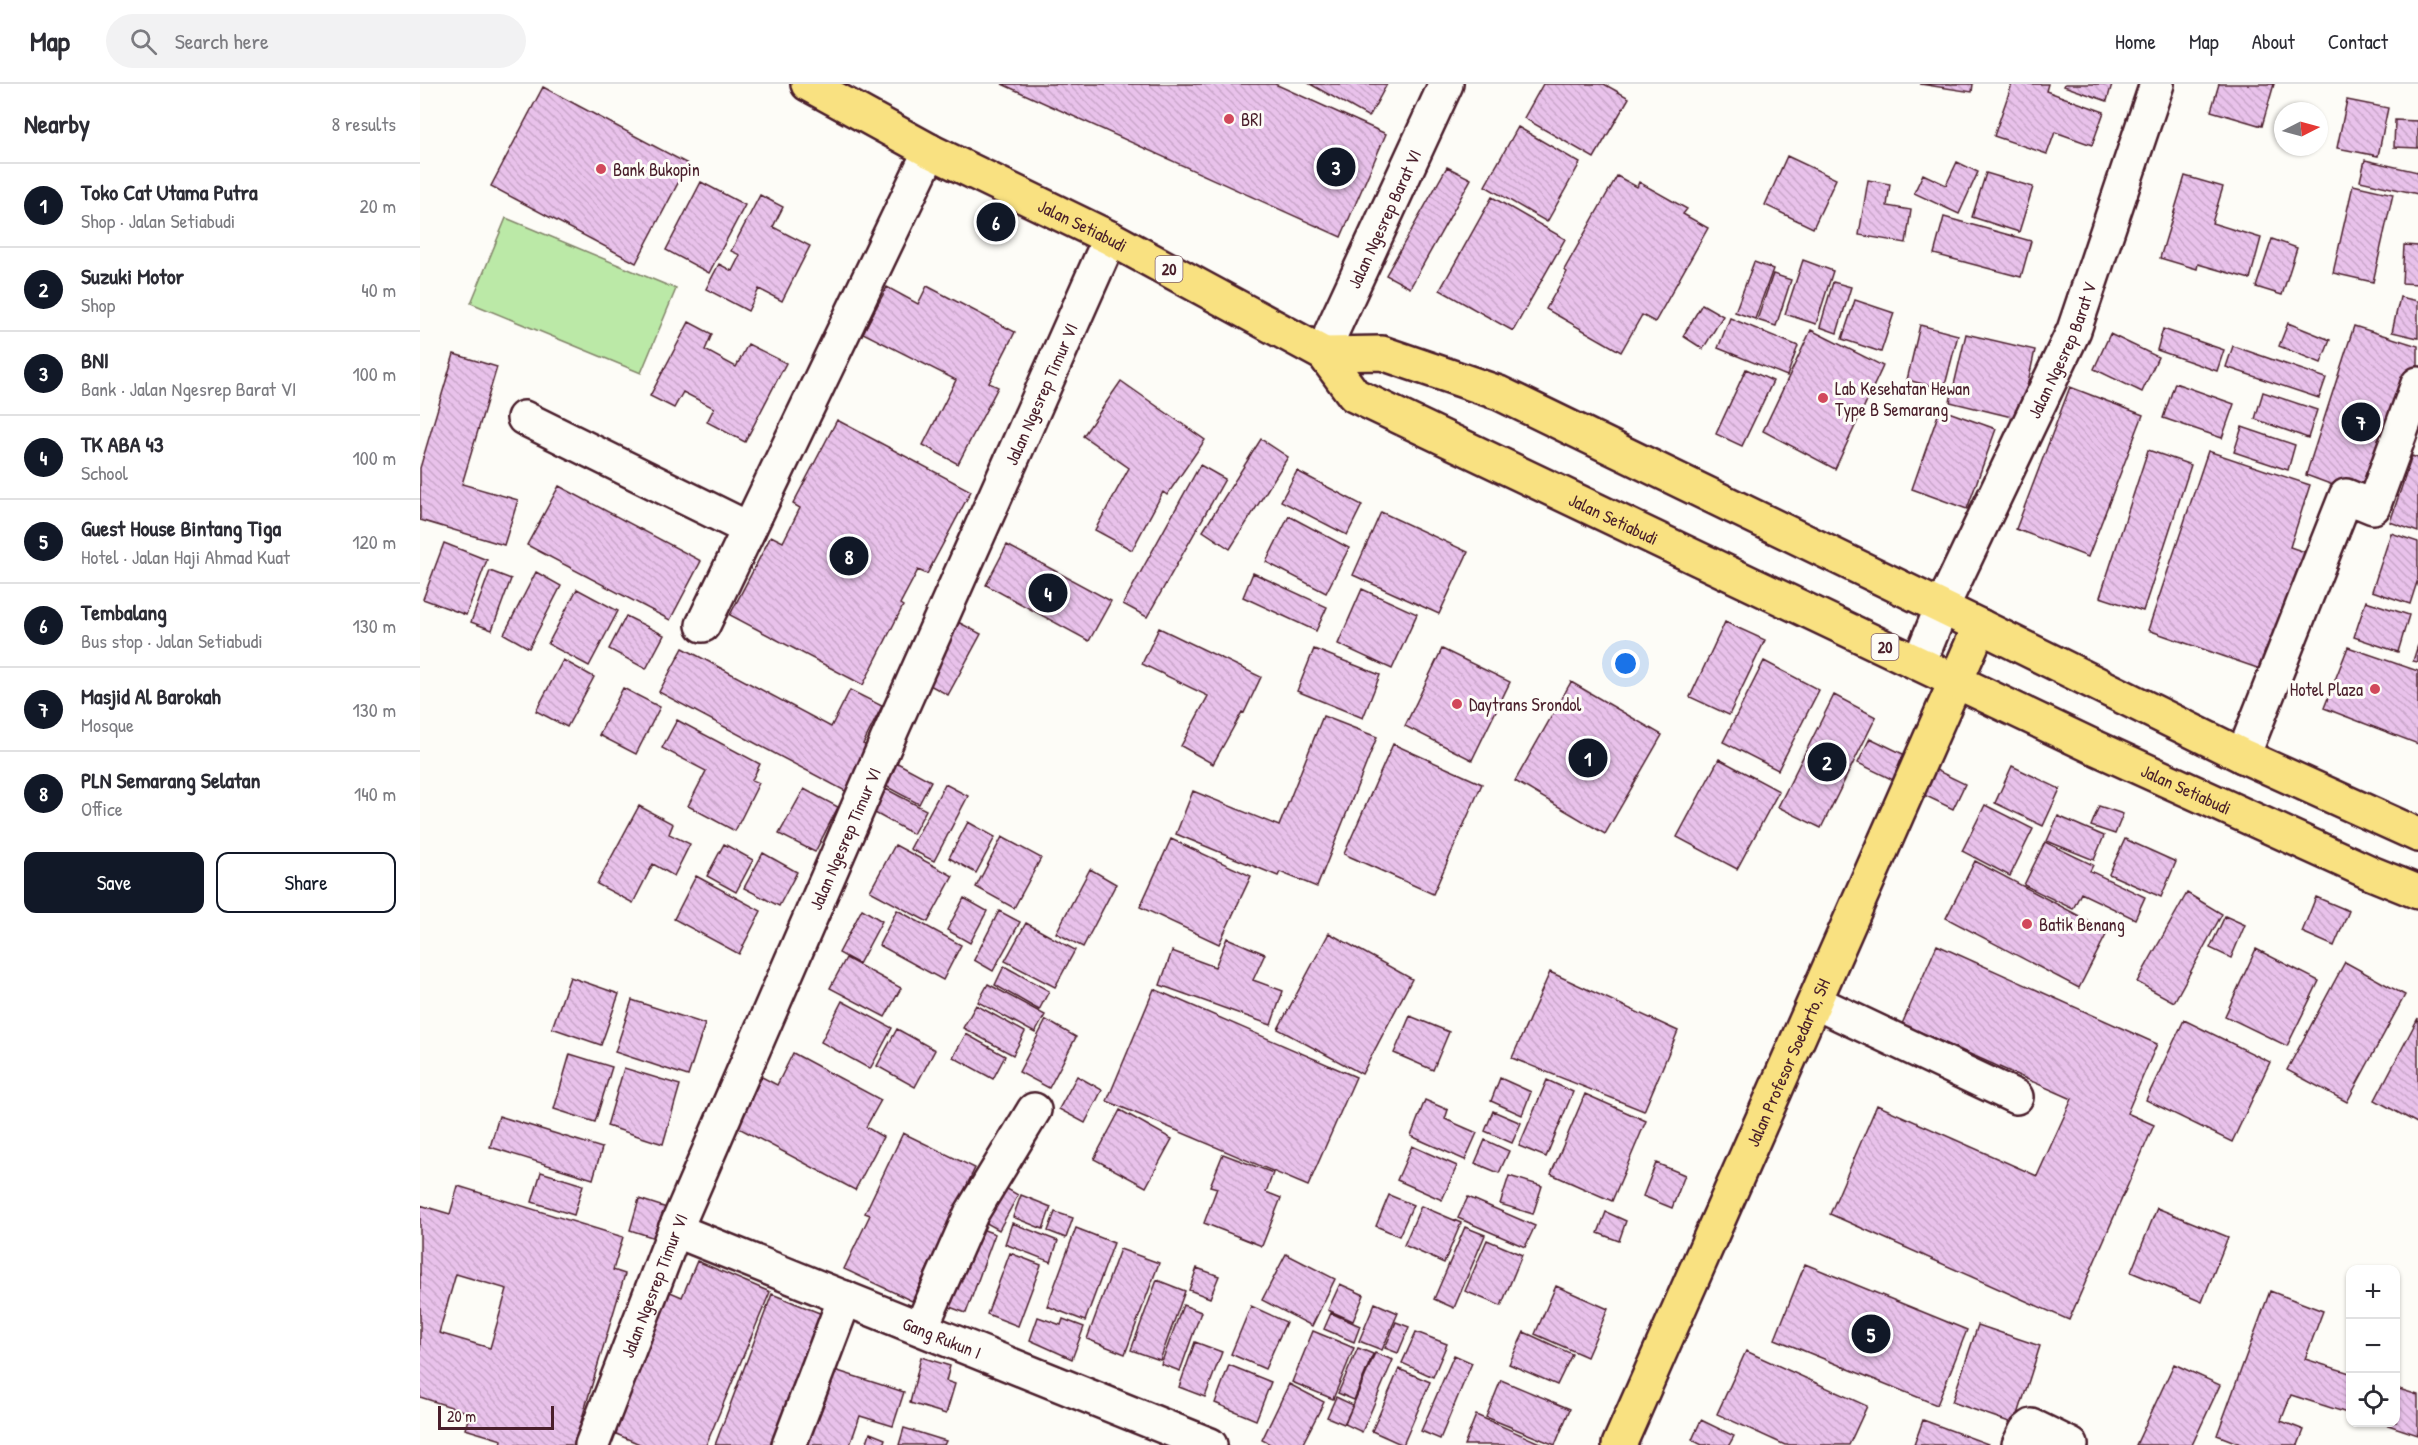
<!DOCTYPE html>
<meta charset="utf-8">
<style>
:root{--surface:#fff;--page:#f2f2f3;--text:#2b2b33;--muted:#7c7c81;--line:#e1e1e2;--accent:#111827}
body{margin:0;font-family:"Patrick Hand",sans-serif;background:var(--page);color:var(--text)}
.controls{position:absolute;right:18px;bottom:18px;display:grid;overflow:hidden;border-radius:12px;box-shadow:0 2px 4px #0004}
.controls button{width:54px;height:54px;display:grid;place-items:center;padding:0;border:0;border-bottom:2px solid var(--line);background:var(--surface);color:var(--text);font:30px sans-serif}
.compass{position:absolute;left:1854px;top:18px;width:54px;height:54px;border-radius:50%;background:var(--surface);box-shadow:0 2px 4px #0004;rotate:84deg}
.scale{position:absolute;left:18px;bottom:15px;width:116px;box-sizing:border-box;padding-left:6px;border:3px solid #4a1f2b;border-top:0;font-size:16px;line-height:21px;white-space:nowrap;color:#4a1f2b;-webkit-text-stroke:4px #fdfcf7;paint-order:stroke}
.you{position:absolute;left:1206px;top:580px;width:21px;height:21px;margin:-15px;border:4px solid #fff;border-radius:50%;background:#1a73e8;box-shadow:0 0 0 9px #1a73e833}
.badge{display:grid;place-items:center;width:39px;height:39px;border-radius:50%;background:var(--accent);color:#fff;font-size:20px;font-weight:700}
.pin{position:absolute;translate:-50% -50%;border:3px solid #fff;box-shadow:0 2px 6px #0006}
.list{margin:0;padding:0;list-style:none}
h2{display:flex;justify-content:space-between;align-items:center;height:78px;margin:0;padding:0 24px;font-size:26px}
h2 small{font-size:20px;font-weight:400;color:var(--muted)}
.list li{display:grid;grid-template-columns:39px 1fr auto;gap:18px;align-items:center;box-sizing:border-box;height:84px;padding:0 24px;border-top:2px solid var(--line)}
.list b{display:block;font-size:22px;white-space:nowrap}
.list p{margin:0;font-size:20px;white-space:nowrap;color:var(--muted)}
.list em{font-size:20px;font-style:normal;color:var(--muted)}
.actions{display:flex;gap:12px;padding:18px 24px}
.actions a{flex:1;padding:14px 0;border:2px solid var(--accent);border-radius:12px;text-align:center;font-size:21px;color:var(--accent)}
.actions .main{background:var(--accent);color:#fff}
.icon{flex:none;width:33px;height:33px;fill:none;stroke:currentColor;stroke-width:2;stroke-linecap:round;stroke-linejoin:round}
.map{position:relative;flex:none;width:1998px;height:1361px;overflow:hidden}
header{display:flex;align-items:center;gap:36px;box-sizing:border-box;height:84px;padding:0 30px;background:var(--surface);border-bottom:2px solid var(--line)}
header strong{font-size:28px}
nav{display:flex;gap:33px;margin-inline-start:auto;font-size:21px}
.search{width:420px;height:54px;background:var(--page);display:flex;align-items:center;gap:15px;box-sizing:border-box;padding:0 21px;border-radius:33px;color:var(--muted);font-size:22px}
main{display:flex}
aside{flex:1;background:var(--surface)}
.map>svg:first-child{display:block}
.garden{fill:#bbe9a7;stroke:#828469;stroke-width:1.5}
.building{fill:url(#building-back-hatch);stroke:#4a1f2b;stroke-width:1.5;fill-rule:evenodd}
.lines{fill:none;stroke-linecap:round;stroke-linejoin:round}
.minor-casing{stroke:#4a1f2b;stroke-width:38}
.major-casing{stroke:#4a1f2b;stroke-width:38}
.highway-casing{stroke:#4a1f2b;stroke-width:38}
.minor{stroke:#fdfcf7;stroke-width:33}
.major{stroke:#f9e181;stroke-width:33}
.highway{stroke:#f9e181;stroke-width:33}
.poi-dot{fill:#d1495b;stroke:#fdfcf7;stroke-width:2}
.labels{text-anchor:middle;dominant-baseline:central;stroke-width:6;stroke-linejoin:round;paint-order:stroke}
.shield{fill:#fdfcf7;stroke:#806168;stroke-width:1.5}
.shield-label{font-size:16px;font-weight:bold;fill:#4a1f2b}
.poi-label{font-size:18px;fill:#4a1f2b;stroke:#fdfcf7;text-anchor:start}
.street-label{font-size:18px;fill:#4a1f2b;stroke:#fdfcf7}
</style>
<header>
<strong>Map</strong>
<div class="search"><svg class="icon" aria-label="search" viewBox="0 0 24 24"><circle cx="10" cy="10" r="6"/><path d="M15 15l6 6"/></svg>Search here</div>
<nav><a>Home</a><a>Map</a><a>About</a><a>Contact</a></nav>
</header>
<main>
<aside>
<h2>Nearby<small>8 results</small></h2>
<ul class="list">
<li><span class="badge">1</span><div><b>Toko Cat Utama Putra</b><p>Shop · Jalan Setiabudi</p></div><em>20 m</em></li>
<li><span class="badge">2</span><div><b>Suzuki Motor</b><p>Shop</p></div><em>40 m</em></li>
<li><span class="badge">3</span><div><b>BNI</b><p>Bank · Jalan Ngesrep Barat VI</p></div><em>100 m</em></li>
<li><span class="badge">4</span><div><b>TK ABA 43</b><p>School</p></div><em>100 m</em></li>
<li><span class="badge">5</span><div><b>Guest House Bintang Tiga</b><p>Hotel · Jalan Haji Ahmad Kuat</p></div><em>120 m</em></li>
<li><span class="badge">6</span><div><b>Tembalang</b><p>Bus stop · Jalan Setiabudi</p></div><em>130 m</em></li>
<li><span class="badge">7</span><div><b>Masjid Al Barokah</b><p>Mosque</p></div><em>130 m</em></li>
<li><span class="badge">8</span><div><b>PLN Semarang Selatan</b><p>Office</p></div><em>140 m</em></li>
</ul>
<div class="actions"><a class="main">Save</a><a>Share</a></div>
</aside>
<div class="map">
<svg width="1998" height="1361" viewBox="0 0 1998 1361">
<defs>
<pattern id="building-back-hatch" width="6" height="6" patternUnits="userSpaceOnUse" patternTransform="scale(1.5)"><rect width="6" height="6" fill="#e9c2eb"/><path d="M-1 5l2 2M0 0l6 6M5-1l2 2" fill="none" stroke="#c9a6ca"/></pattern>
</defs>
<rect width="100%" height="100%" fill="#fdfcf7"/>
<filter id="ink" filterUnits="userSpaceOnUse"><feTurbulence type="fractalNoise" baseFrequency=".0167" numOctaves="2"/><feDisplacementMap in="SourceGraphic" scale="12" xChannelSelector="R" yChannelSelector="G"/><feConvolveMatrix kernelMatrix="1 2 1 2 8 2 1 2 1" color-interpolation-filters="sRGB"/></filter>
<g filter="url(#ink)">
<!-- garden -->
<path class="garden" d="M86,134L256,205L221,289L51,219Z"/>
<!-- building -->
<path class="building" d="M582,0H855L966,50L921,153Z
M890,0H967L949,33Z
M1123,0H1184L1209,14L1174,74L1104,34Z
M1500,0H1553L1552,8Z
M1592,0H1628L1626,7L1684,28L1672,61L1635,48L1627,70L1574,52Z
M1645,0H1692L1687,17L1644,2Z
M1799,0H1854L1842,42L1791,27Z
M123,3L268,80L216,179L71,102Z
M1927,16L1968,24L1958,72L1917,64Z
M1975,36L1998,37V64L1974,63Z
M1098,43L1160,79L1127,138L1065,102Z
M1367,72L1416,95L1393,144L1345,121Z
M1945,76L1998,88V110L1940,97Z
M1537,78L1558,88L1539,130L1494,109L1503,90L1526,101Z
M1027,83L1051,95L990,204L966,191Z
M1566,89L1613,103L1599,148L1552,133Z
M1197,92L1217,103L1219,98L1267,125L1263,130L1288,144L1235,238L1222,231L1201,268L1126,225L1147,188L1144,186Z
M1765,92L1803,103L1792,139L1841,154L1830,195L1778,180L1777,185L1740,174Z
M1448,96L1470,100L1467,122L1491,126L1486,159L1439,151Z
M281,98L325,121L289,189L246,166Z
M1933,101L1973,110L1953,198L1913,189Z
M340,111L363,123L353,143L390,162L362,217L339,205L328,227L286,205L299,180L312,187L320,171L311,167Z
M1072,113L1145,155L1093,247L1020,206Z
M1524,133L1611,157L1601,193L1514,170Z
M1852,155L1877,164L1862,211L1836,203Z
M1984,161L1998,162V200L1982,199Z
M1383,176L1413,187L1396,240L1365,230Z
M1334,178L1353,185L1335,235L1315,228Z
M1353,190L1371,196L1356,242L1337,236Z
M1413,198L1431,203L1417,249L1400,243Z
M507,202L595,248L569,299L578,303L538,380L503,361L536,296L443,249L467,203L498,220Z
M1980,213L1998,217V254L1972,248Z
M1435,216L1474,229L1461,268L1422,255Z
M1282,220L1303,232L1283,265L1263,252Z
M1310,234L1378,262L1367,292L1298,264Z
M269,238L292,250L285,266L316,283L328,260L366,279L325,358L287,338L294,324L263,308L254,324L230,312Z
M1868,239L1910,256L1901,279L1859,262Z
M1500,241L1538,251L1524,305L1487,296Z
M1934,242L1998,262V285L1953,416L1886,391Z
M1743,245L1804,266L1797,287L1737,266Z
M1391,246L1463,282L1415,385L1343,347Z
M1546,250L1615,266L1600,335L1530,318Z
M1690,250L1738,273L1722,308L1674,285Z
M1813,262L1906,294L1899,314L1806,283Z
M34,270L77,283L42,400L98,416L84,461L0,436V384Z
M1326,285L1353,297L1322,362L1296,350Z
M701,297L785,356L747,411L743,408L712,466L675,446L709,384L663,352Z
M1755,299L1814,320L1802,354L1743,334Z
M1650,303L1723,331L1668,473L1596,445Z
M1843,308L1897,326L1888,354L1835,335Z
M1520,325L1576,345L1547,425L1492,405Z
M417,336L551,407L507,490L498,486L480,520L483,522L443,601L310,531L351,452L363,458L380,424L373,420Z
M1822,343L1875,361L1868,386L1814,368Z
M841,355L868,373L810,465L783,447Z
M1728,366L1771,381L1723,527L1680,513Z
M1788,367L1890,401L1870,463L1885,468L1846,587L1728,546Z
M1992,372L1998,374V448L1970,438Z
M780,381L805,395L727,533L703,520Z
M877,387L942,421L927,451L861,417Z
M139,402L281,477L250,536L107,461Z
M961,428L1048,468L1019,530L933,491Z
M869,432L929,464L906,509L846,478Z
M1971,449L1998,458V495L1990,520L1952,507Z
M24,459L67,476L46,531L3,515Z
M587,461L691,517L669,557L566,501Z
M70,487L91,495L72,546L51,538Z
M116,488L141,502L109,564L84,550Z
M833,489L907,523L896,547L823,513Z
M157,505L198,527L169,582L128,560Z
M942,505L997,530L972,585L918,560Z
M1946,517L1989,531L1978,568L1934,553Z
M206,532L244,551L226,585L189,565Z
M538,538L561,550L528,611L506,599Z
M1305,538L1345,556L1309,631L1270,613Z
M739,544L841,593L824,629L822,628L793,680L761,662L788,612L722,580Z
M1998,561V578L1993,577Z
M1928,563L1998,587V660L1904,624Z
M263,564L411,643L430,606L462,622L443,660L453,664L429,709L239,608Z
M894,565L960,591L943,634L877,607Z
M1022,565L1090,598L1052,676L985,642Z
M143,576L174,593L147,643L116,627Z
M1344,577L1399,606L1358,686L1303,658Z
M1151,598L1242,651L1185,750L1095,697Z
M203,604L240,623L216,670L179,651Z
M1414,611L1456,633L1401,744L1358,723Z
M903,632L957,653L897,803L860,788L858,792L756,750L773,707L859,742Z
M257,636L340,680L332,696L339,699L315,747L268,722L286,687L242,664Z
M1450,654L1545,700L1533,725L1438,679Z
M973,660L1062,700L1013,810L924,770Z
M470,675L511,697L499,720L458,698Z
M1299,675L1359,707L1317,785L1257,753Z
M1592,682L1640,705L1623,742L1575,719Z
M525,700L548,712L514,777L490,765Z
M384,705L418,723L395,768L359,750Z
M466,705L506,726L493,750L453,728Z
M1565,721L1613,745L1590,792L1542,767Z
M219,722L253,740L249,750L270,760L254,792L233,780L213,819L177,800Z
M1679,722L1703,730L1695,750L1671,742Z
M1638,732L1684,752L1674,776L1627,757Z
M548,738L575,753L556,789L529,774Z
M582,753L621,774L594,824L556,803Z
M751,755L831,792L799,860L720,823Z
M1705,755L1756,778L1741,813L1689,790Z
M1625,758L1673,781L1670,787L1725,813L1715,835L1661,809L1653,825L1604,801Z
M304,760L333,776L316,808L287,792Z
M475,761L533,792L508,838L450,807Z
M343,769L377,788L359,822L324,804Z
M1555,777L1688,847L1659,904L1526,834Z
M670,785L696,800L663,863L636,849Z
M276,792L341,827L319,870L254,835Z
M1767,809L1802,830L1754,918L1717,898Z
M1896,813L1929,827L1914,862L1882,848Z
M544,814L567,827L550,859L527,846Z
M442,825L462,837L439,880L419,869Z
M477,826L541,861L523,896L459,861Z
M579,827L600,838L573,887L554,876Z
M1805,832L1825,841L1811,874L1790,864Z
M606,839L655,866L635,903L585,877Z
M909,849L992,895L942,990L858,945Z
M807,854L845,870L833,896L863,907L851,941L740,901L752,867L795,883Z
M1517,861L1737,960L1707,1029L1734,1041L1649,1236L1410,1130L1457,1021L1617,1092L1652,1015L1482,940Z
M1836,865L1899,897L1867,962L1805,932Z
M426,874L481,904L465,933L410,904Z
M1925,878L1985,911L1927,1018L1867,986Z
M584,882L629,907L619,926L575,901Z
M1130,888L1258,947L1224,1027L1092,974Z
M150,893L199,910L181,961L132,944Z
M568,900L625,931L615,949L558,918Z
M734,905L936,993L888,1102L687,1017Z
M212,916L285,940L268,992L195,968Z
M422,917L472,944L450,985L401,958Z
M556,921L605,948L593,971L543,944Z
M990,932L1029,948L1013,986L974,969Z
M1998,934V1038L1997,1039L1955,1016Z
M626,936L656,953L629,1004L599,988Z
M1764,936L1850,978L1812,1058L1726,1016Z
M477,945L515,966L495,1003L457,982Z
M546,950L585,972L573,995L533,973Z
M373,969L461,1016L446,1043L463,1053L435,1106L315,1042L342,993L357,1001Z
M150,970L192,983L175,1038L134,1025Z
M204,984L260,1001L243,1060L187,1042Z
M657,992L682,1006L665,1039L639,1025Z
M1080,994L1111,1008L1102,1031L1071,1017Z
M1127,996L1153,1008L1126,1073L1099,1062Z
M1165,1010L1226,1037L1192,1117L1131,1090Z
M1005,1016L1028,1026L1025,1035L1057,1049L1045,1076L991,1052Z
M700,1026L752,1055L726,1103L674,1075Z
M1073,1027L1101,1039L1092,1059L1065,1047Z
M79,1032L182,1064L173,1095L70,1063Z
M483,1049L555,1084L492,1217L424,1185L450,1131L445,1129Z
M1065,1056L1089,1067L1079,1089L1055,1079Z
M992,1062L1037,1082L1022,1116L977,1096Z
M803,1070L853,1089L846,1108L861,1114L842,1162L784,1139L797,1104L790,1102Z
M1236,1079L1265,1091L1252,1124L1223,1112Z
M121,1088L163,1101L154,1131L112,1118Z
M1089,1092L1122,1102L1113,1130L1080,1120Z
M580,1101L598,1111L579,1146L561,1136Z
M38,1102L203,1153L193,1186L205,1190L154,1361H81L82,1356L45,1345L50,1329L0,1313V1121L30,1130ZM36,1190L87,1205L70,1264L19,1249Z
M601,1111L631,1123L623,1145L593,1133Z
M969,1111L993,1121L979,1152L956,1142Z
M1048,1113L1115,1142L1105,1163L1038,1134Z
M219,1115L250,1125L241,1156L210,1146Z
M1001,1122L1041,1139L1024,1179L984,1161Z
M1737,1124L1808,1153L1782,1218L1711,1188Z
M635,1128L653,1134L646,1154L628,1147Z
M1186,1128L1206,1137L1199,1157L1178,1149Z
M592,1139L638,1157L631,1178L585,1160Z
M556,1143L575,1150L546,1229L527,1222Z
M1045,1143L1065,1151L1034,1224L1014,1215Z
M656,1144L694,1159L665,1237L627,1222Z
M1067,1156L1102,1171L1081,1222L1045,1207Z
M700,1165L739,1179L705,1270L667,1255Z
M590,1169L621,1181L598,1242L567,1230Z
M866,1170L915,1195L892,1242L842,1216Z
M277,1177L350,1208L286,1361H222L182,1344L241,1204L262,1213Z
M1385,1180L1547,1246L1517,1321L1355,1255Z
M777,1184L799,1192L790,1214L769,1206Z
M737,1196L765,1207L740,1276L711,1266Z
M920,1200L944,1211L933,1237L908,1226Z
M1136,1202L1188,1225L1167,1273L1115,1250Z
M1850,1207L1903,1227L1885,1275L1930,1289V1330L1871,1311L1861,1337L1884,1346L1878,1361H1823L1797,1351Z
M352,1210L407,1232L356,1361H295Z
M955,1219L978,1229L962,1266L939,1257Z
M763,1221L781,1228L760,1287L741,1280Z
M831,1222L866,1238L845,1285L811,1270Z
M911,1229L940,1242L934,1258L904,1245Z
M618,1233L641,1241L643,1235L664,1243L652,1275L610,1256Z
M976,1238L989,1243L978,1269L965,1264Z
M1558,1241L1620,1262L1595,1340L1532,1318Z
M893,1247L934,1264L913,1315L872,1298Z
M996,1248L1027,1260L1013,1293L982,1279Z
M1104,1248L1152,1270L1137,1301L1089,1280Z
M775,1258L802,1268L785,1313L759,1303Z
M938,1264L953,1270L934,1316L918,1309Z
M1326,1267L1447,1322L1429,1361H1365L1297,1330Z
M955,1269L973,1276L942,1348L925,1340Z
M1034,1271L1052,1279L1020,1355L1001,1347Z
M501,1273L530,1282L526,1297L535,1300L526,1330L490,1319Z
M1754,1280L1800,1301L1772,1361H1716Z
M809,1281L851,1298L836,1336L795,1319Z
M402,1282L484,1308L473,1342L440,1332L430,1361H382Z
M979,1285L1010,1298L983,1361L952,1347Z
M1081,1296L1150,1325L1135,1361L1066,1333Z
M869,1300L904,1318L882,1361H852L842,1356Z
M1976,1304L1998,1311V1351L1959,1338H1976Z
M916,1313L933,1321L924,1340L907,1333Z
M1056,1331L1122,1360L1121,1361H1044Z
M1281,1336L1314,1352L1309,1361H1282L1272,1356Z
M1503,1336L1568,1360L1567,1361H1494Z
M484,1344L526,1357L524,1361H479Z
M450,1349L465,1355L463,1361H446Z"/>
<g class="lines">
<defs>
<g id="minor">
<path id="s1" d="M904,270L912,247L1026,0"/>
<path d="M104,334L329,445"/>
<path d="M283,541L510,67"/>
<path id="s2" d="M1499,579L1522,523L1654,246L1737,0"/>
<path d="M1823,672L1926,412L1953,423L1998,300"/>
<path d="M1395,918L1596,1013"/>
<path id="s3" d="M255,1146L790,1361"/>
<path d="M501,1244L551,1130L614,1026"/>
<path id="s4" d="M172,1361L255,1146L472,645L690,154"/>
<path d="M369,1361L425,1214"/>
<path d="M1599,1361L1606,1347L1612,1342L1651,1361"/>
</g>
<g id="major">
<path id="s5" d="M1199,1361L1560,542"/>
</g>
<g id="highway">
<path id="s6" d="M388,0L510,67L690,154L904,270L934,311L1672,662L1951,789L1998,808"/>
<path d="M904,270L962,269L1079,309L1560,542L1823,672L1998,751"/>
</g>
</defs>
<!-- minor casing -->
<use href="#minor" class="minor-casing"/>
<!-- major casing -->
<use href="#major" class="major-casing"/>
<!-- highway casing -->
<use href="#highway" class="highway-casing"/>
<!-- minor -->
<use href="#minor" class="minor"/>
<!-- major -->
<use href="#major" class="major"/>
<!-- highway -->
<use href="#highway" class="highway"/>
</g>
</g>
<!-- markers -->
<g class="poi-dot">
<circle cx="809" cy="35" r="6"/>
<circle cx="181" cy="85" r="6"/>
<circle cx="1403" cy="314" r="6"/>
<circle cx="1955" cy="605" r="6"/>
<circle cx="1037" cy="620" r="6"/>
<circle cx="1607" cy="840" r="6"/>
</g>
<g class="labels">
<!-- shield labels -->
<g class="shield">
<rect x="735.5" y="172" width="27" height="26" rx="4.5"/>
<rect x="1451.5" y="550" width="27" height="26" rx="4.5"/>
</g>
<g class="shield-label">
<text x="749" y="185">20</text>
<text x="1465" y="563">20</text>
</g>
<!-- poi labels -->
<g class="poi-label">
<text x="821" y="35">BRI</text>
<text x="193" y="85">Bank Bukopin</text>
<text x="1415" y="304">Lab Kesehatan Hewan<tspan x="1415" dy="21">Type B Semarang</tspan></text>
<text x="1943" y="605" text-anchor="end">Hotel Plaza</text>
<text x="1049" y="620">Daytrans Srondol</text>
<text x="1619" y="840">Batik Benang</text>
</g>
<!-- street labels -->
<g class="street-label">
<text stroke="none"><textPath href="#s1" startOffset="148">Jalan Ngesrep Barat VI</textPath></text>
<text stroke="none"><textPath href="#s6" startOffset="309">Jalan Setiabudi</textPath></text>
<text stroke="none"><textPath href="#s2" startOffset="344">Jalan Ngesrep Barat V</textPath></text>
<text stroke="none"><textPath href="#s4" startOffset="1143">Jalan Ngesrep Timur VI</textPath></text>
<text stroke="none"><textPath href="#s6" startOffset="921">Jalan Setiabudi</textPath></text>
<text stroke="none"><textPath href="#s6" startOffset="1554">Jalan Setiabudi</textPath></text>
<text stroke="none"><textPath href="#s4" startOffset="657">Jalan Ngesrep Timur VI</textPath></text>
<text stroke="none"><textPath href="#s5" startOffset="418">Jalan Profesor Soedarto, SH</textPath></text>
<text stroke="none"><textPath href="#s4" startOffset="171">Jalan Ngesrep Timur VI</textPath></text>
<text stroke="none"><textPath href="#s3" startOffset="288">Gang Rukun I</textPath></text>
</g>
</g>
</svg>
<div class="controls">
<button>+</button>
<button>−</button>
<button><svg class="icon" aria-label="locate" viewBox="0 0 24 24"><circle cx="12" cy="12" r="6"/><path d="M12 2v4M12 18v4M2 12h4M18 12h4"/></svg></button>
</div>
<svg class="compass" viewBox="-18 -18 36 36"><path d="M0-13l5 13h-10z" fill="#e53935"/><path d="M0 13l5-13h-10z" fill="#7c7c81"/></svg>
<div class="scale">20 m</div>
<div class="you"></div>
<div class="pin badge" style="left:1168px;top:674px">1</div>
<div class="pin badge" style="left:1407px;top:678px">2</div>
<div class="pin badge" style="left:916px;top:83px">3</div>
<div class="pin badge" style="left:628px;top:509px">4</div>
<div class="pin badge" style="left:1451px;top:1250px">5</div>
<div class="pin badge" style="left:576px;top:138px">6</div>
<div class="pin badge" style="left:1941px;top:338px">7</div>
<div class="pin badge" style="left:429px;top:472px">8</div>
</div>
</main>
